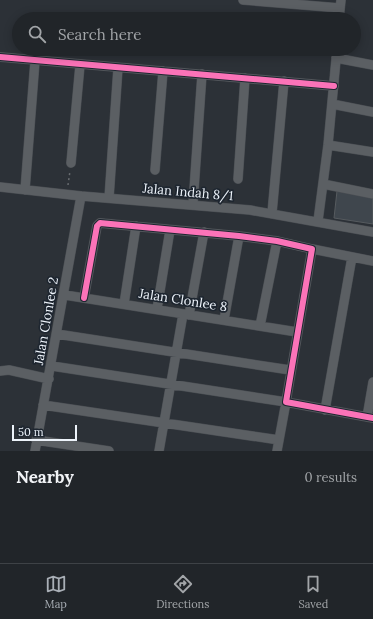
<!DOCTYPE html>
<style>
:root{--surface:#212529;--page:#2d3135;--text:#f1f3f6;--muted:#a2a5a8;--line:#3e4246;--accent:#a9afb6}
body{margin:0;font-family:Lora,serif;background:var(--page);color:var(--text)}
.scale{position:absolute;left:12px;bottom:10px;width:65px;box-sizing:border-box;padding-left:4px;border:2px solid #edf3fa;border-top:0;font-size:11px;line-height:14px;white-space:nowrap;color:#edf3fa;-webkit-text-stroke:3px #1e2630;paint-order:stroke}
.list{margin:0;padding:0;list-style:none}
h2{display:flex;justify-content:space-between;align-items:center;height:52px;margin:0;padding:0 16px;font-size:17px}
h2 small{font-size:13px;font-weight:400;color:var(--muted)}
.icon{flex:none;width:22px;height:22px;fill:none;stroke:currentColor;stroke-width:2;stroke-linecap:round;stroke-linejoin:round}
.map{position:relative;flex:none;width:373px;height:451px;overflow:hidden}
.search{position:absolute;background:var(--surface);box-shadow:0 2px 10px #0003;left:12px;right:12px;top:12px;height:44px;display:flex;align-items:center;gap:10px;box-sizing:border-box;padding:0 14px;border-radius:22px;color:var(--muted);font-size:15px}
.sheet{height:112px;background:var(--surface)}
nav{display:flex;justify-content:space-around;align-items:center;box-sizing:border-box;height:56px;border-top:1px solid var(--line);background:var(--surface);font-size:11px;color:var(--muted)}
nav a{display:grid;justify-items:center;gap:2px}
nav .on{color:var(--accent)}
.map>svg:first-child{display:block}
.building{fill:#3f464d;stroke:#565b5f}
.lines{fill:none;stroke-linecap:round;stroke-linejoin:round}
.minor-casing{stroke:#494d52;stroke-width:10}
.path{stroke:#686c70;stroke-width:1.5;stroke-dasharray:2 3;stroke-linecap:butt}
.minor{stroke:#5b5f63;stroke-width:9}
.cycleway-casing{stroke:#1e2630;stroke-width:8}
.cycleway{stroke:#fb73b8;stroke-width:6}
.labels{text-anchor:middle;dominant-baseline:central;stroke-width:3.5;stroke-linejoin:round;paint-order:stroke}
.street-label{font-size:13px;fill:#edf3fa;stroke:#1e2630}
</style>
<div class="map">
<svg width="373" height="451" viewBox="0 0 373 451">
<rect width="100%" height="100%" fill="#2c3137"/>
<!-- building -->
<path class="building" d="M337,191L373,197V224L334,218Z"/>
<g class="lines">
<defs>
<path id="minor" d="M243,0L340,8
M339,19L341,0
M0,57L334,86
M336,58L373,65
M332,104L373,112
M328,145L373,152
M71,163L80,65
M155,170L163,71
M238,179L245,78
M323,184L373,194
M0,187L81,196L250,210L373,232
M25,190L35,61
M109,198L118,68
M193,204L202,74
M272,213L284,81
M318,221L328,145L337,49
M312,249L373,261
M65,295L297,332
M84,298L97,226L100,223L239,236L277,241L312,249L286,402L373,418
M124,304L136,226
M157,309L170,230
M189,315L204,232
M224,320L239,236
M260,326L277,241
M57,334L290,370
M52,366L286,402L277,451
M0,371L9,370L49,379
M43,405L279,440
M325,410L352,257
M367,417L373,382
M36,440L109,451
M35,451L81,196
M159,451L183,314"/>
</defs>
<!-- minor casing -->
<use href="#minor" class="minor-casing"/>
<!-- path -->
<path class="path" d="M68,185L70,171"/>
<!-- minor -->
<use href="#minor" class="minor"/>
<defs>
<path id="cycleway" d="M0,57L334,86
M84,298L97,226L100,223L239,236L277,241L312,249L286,402L373,418"/>
</defs>
<!-- cycleway casing -->
<use href="#cycleway" class="cycleway-casing"/>
<!-- cycleway -->
<use href="#cycleway" class="cycleway"/>
</g>
<g class="labels">
<!-- street labels -->
<g class="street-label">
<text transform="translate(188 192) rotate(5)">Jalan Indah 8/1</text>
<text transform="translate(183 300) rotate(9)">Jalan Clonlee 8</text>
<text transform="translate(46 321) rotate(-80)">Jalan Clonlee 2</text>
</g>
</g>
</svg>
<div class="scale">50 m</div>
<div class="search"><svg class="icon" aria-label="search" viewBox="0 0 24 24"><circle cx="10" cy="10" r="6"/><path d="M15 15l6 6"/></svg>Search here</div>
</div>
<section class="sheet">
<h2>Nearby<small>0 results</small></h2>
<ul class="list">
</ul>
</section>
<nav>
<a class="on"><svg class="icon" aria-label="map" viewBox="0 0 24 24"><path d="M3 6l6-2 6 2 6-2v14l-6 2-6-2-6 2zM9 4v14M15 6v14"/></svg>Map</a>
<a><svg class="icon" aria-label="directions" viewBox="0 0 24 24"><path d="M12 3l9 9-9 9-9-9zM9 14v-3h6M13 9l2 2-2 2"/></svg>Directions</a>
<a><svg class="icon" aria-label="saved" viewBox="0 0 24 24"><path d="M7 4h10v16l-5-4-5 4z"/></svg>Saved</a>
</nav>
